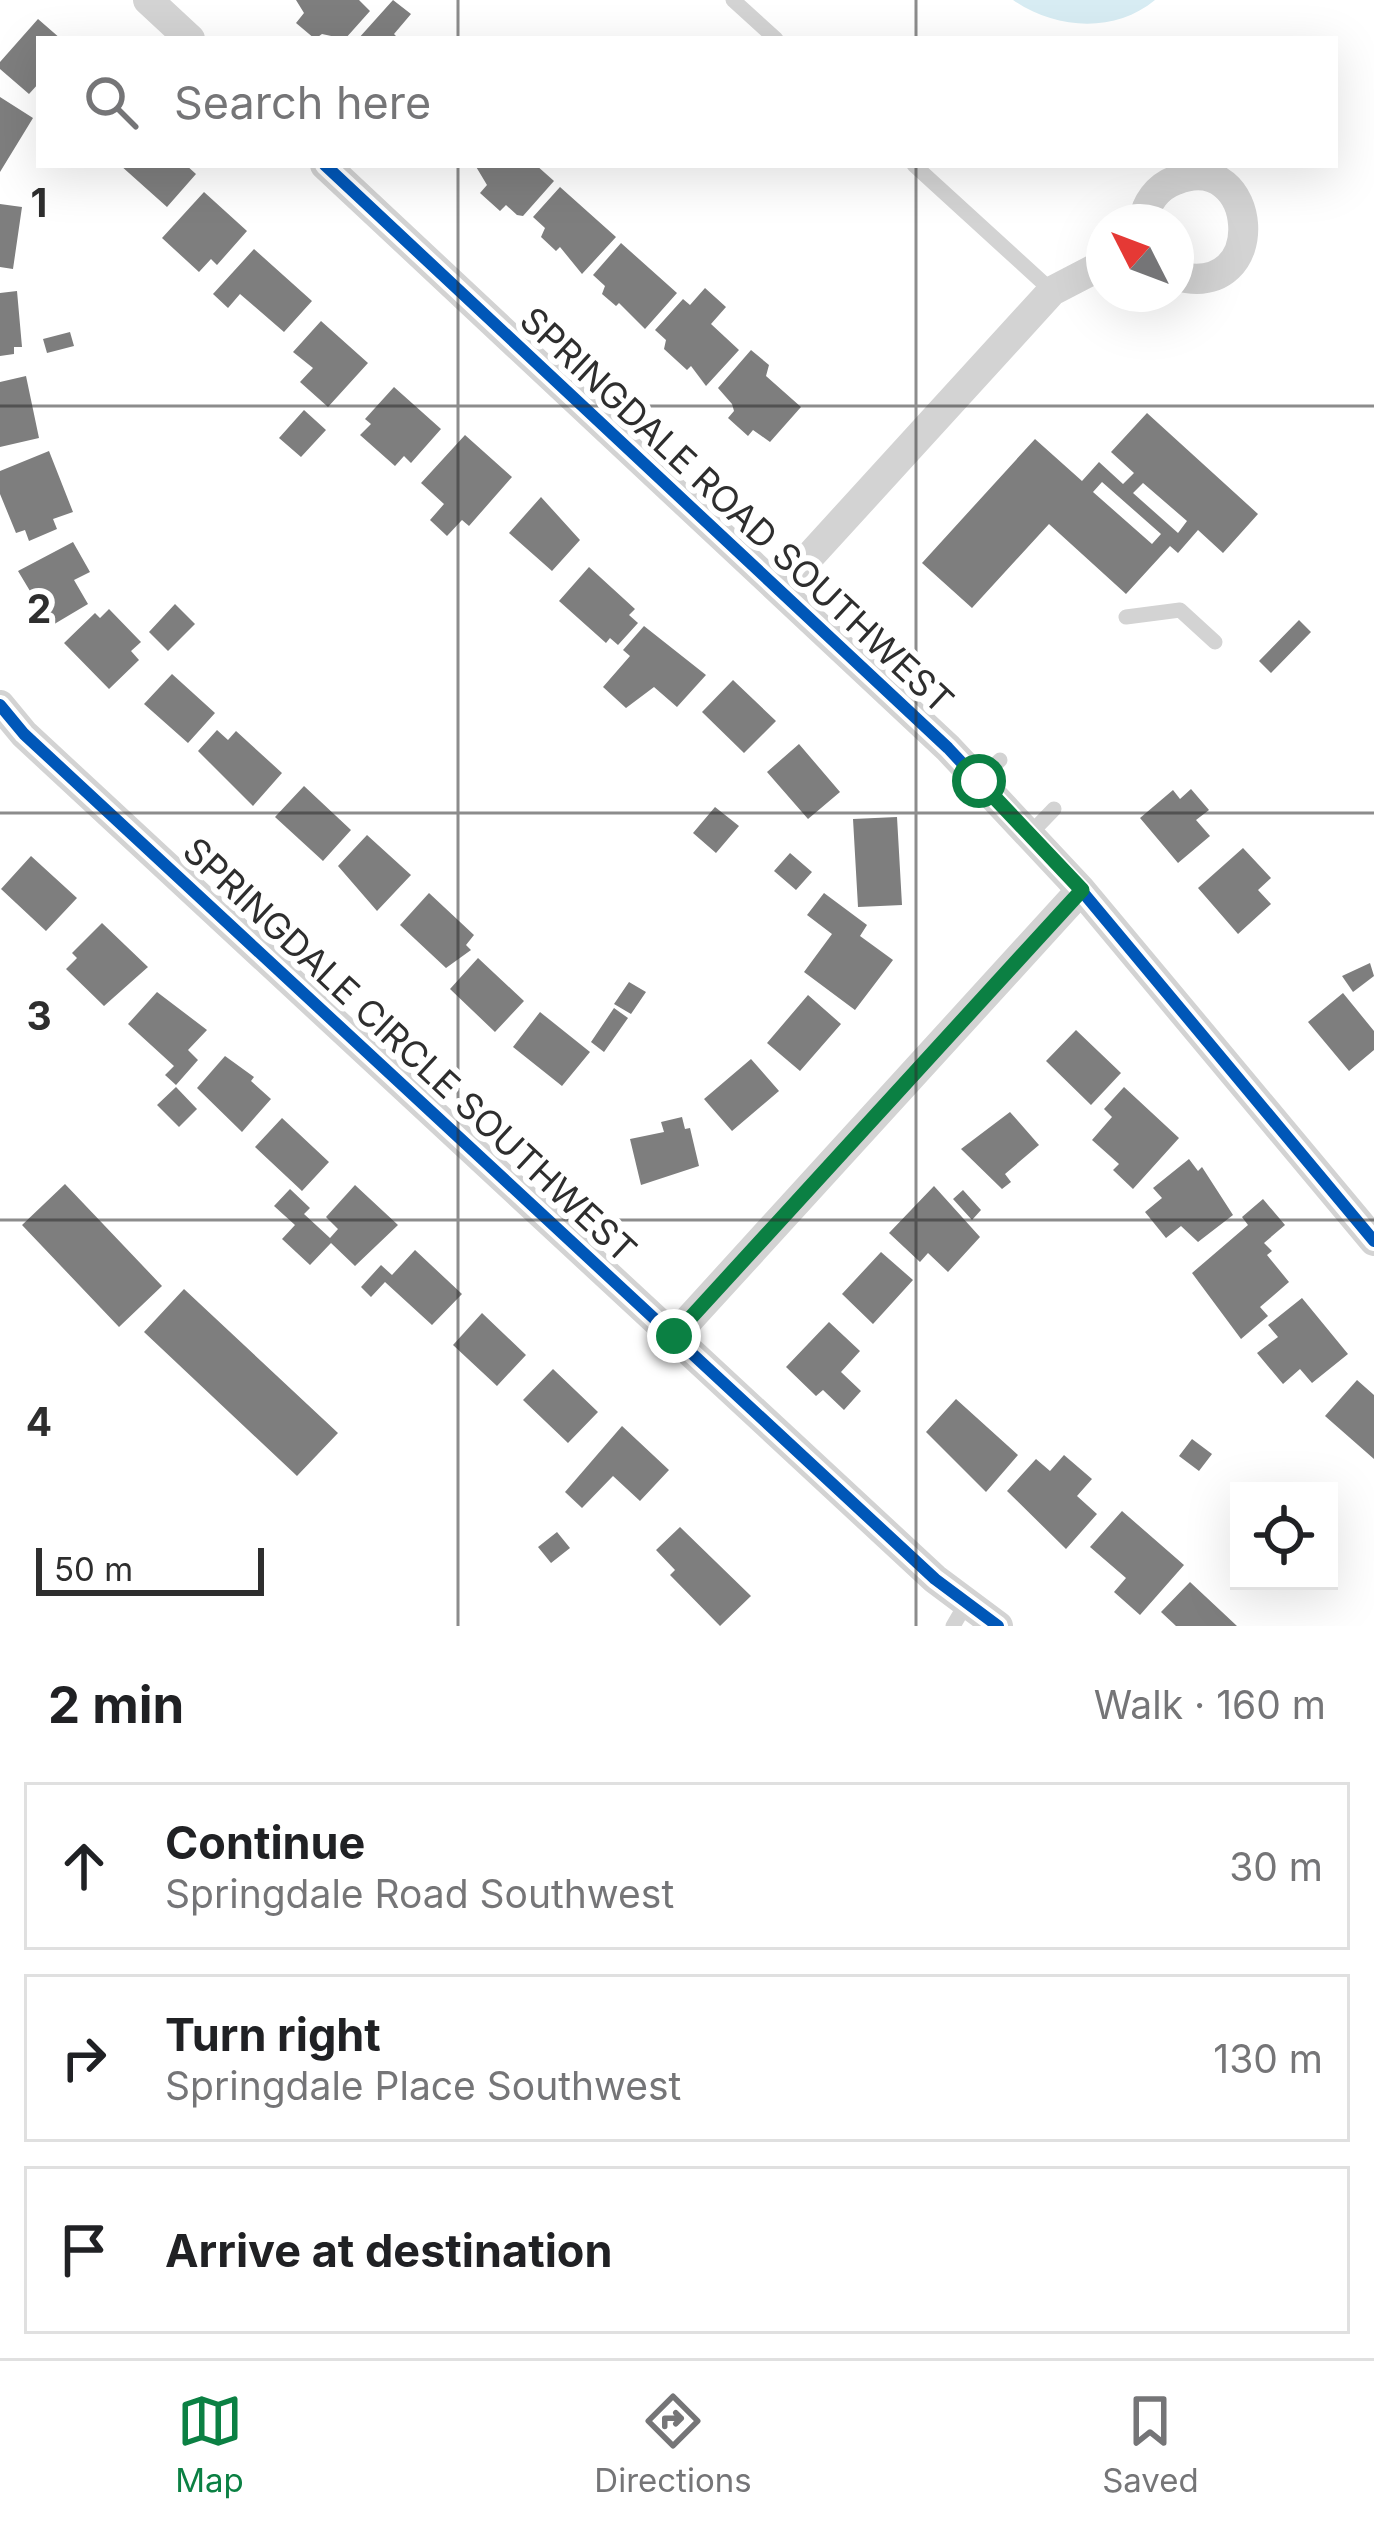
<!DOCTYPE html>
<meta charset="utf-8">
<style>
:root{--surface:#fff;--page:#f6f6f6;--text:#202124;--muted:#757577;--line:#e0e0e0;--accent:#0b8043}
body{margin:0;font-family:Inter,sans-serif;background:var(--page);color:var(--text)}
.controls{position:absolute;right:36px;bottom:36px;display:grid;overflow:hidden;border-radius:0px;box-shadow:0 12px 48px #0002}
.controls button{width:108px;height:108px;display:grid;place-items:center;padding:0;border:0;border-bottom:3px solid var(--line);background:var(--surface);color:var(--text);font:60px sans-serif}
.compass{position:absolute;left:1086px;top:204px;width:108px;height:108px;border-radius:50%;background:var(--surface);box-shadow:0 12px 48px #0002;rotate:312deg}
.scale{position:absolute;left:36px;bottom:30px;width:228px;box-sizing:border-box;padding-left:12px;border:6px solid #2e2e2e;border-top:0;font-size:33px;line-height:42px;white-space:nowrap;color:#2e2e2e;-webkit-text-stroke:9px #fff;paint-order:stroke}
.stop{position:absolute;width:36px;height:36px;margin:-27px;border:9px solid #0b8043;border-radius:50%;background:#fff}
.stop.end{background:#0b8043;border-color:#fff;box-shadow:0 3px 12px #0008}
.list{margin:0;padding:0;list-style:none}
h2{display:flex;justify-content:space-between;align-items:center;height:156px;margin:0;padding:0 48px;font-size:51px}
h2 small{font-size:39px;font-weight:400;color:var(--muted)}
.list li{display:grid;grid-template-columns:78px 1fr auto;gap:36px;align-items:center;box-sizing:border-box;height:168px;margin:0 24px 24px;padding:0 24px;border:3px solid var(--line);border-radius:0px}
.list b{display:block;font-size:45px;white-space:nowrap}
.list p{margin:0;font-size:39px;white-space:nowrap;color:var(--muted)}
.list em{font-size:39px;font-style:normal;color:var(--muted)}
.icon{flex:none;width:66px;height:66px;fill:none;stroke:currentColor;stroke-width:2;stroke-linecap:round;stroke-linejoin:round}
.map{position:relative;flex:none;width:1374px;height:1626px;overflow:hidden}
.search{position:absolute;background:var(--surface);box-shadow:0 12px 48px #0002;left:36px;right:36px;top:36px;height:132px;display:flex;align-items:center;gap:30px;box-sizing:border-box;padding:0 42px;border-radius:0px;color:var(--muted);font-size:45px}
.sheet{height:732px;background:var(--surface)}
nav{display:flex;justify-content:space-around;align-items:center;box-sizing:border-box;height:168px;border-top:3px solid var(--line);background:var(--surface);font-size:33px;color:var(--muted)}
nav a{display:grid;justify-items:center;gap:6px}
nav .on{color:var(--accent)}
.map>svg:first-child{display:block}
.water{fill:#d7ecf3}
.building{fill:#7e7e7e;fill-rule:evenodd}
.lines{fill:none;stroke-linecap:round;stroke-linejoin:round}
.service{stroke:#d3d3d3;stroke-width:15}
.minor{stroke:#d3d3d3;stroke-width:30}
.cycleway-casing{stroke:#fff;stroke-width:20}
.cycleway{stroke:#0057b8;stroke-width:12}
.route{stroke:#0b8043;stroke-width:15}
.grid{fill:none;stroke:#2e2e2e;stroke-width:3;stroke-opacity:0.55}
.labels{text-anchor:middle;dominant-baseline:central;stroke-width:12;stroke-linejoin:round;paint-order:stroke}
.street-label{font-size:36px;fill:#2e2e2e;stroke:#fff}
.grid-label{font-size:39px;text-anchor:middle;font-weight:bold;fill:#2e2e2e;stroke:#fff;stroke-width:12;stroke-linejoin:round;paint-order:stroke}
</style>
<div class="map">
<svg width="1374" height="1626" viewBox="0 0 1374 1626">
<rect width="100%" height="100%" fill="#fff"/>
<!-- water -->
<path class="water" d="M1013,0H1155C1114,34 1055,29 1013,0Z"/>
<!-- building -->
<path class="building" d="M296,0H359L370,11L345,39L322,34L315,39L296,23L304,13Z
M393,0L411,14L394,34L399,39H358Z
M38,19L61,39H39V83L29,94L0,69V62Z
M0,97L33,118L0,172Z
M120,165H186L196,174L167,207Z
M475,165H536L554,181L523,216L517,215L506,205L500,211L480,193L487,185Z
M560,187L616,237L582,274L560,247L556,251L541,237L545,228L533,217Z
M204,192L247,231L217,265L211,259L199,272L162,238Z
M0,204L22,207L13,269L0,267Z
M621,243L677,293L645,329L619,303L616,306L602,294L605,286L593,275Z
M254,249L312,301L284,332L240,294L228,308L213,294Z
M705,288L726,307L711,324L739,350L706,386L691,366L687,370L664,349L666,340L655,330L683,299L690,305Z
M17,291L22,347H14V354L0,356V293Z
M321,321L368,363L328,407L300,382L313,368L293,352Z
M70,332L74,346L47,353L43,339Z
M751,350L769,365L766,376L801,407L770,442L753,430L748,436L728,418L734,411L732,404L718,388Z
M26,376L39,438L0,447V382Z
M394,387L441,429L411,463L404,456L395,466L360,435L371,424L365,419Z
M304,410L326,430L301,457L279,438Z
M1147,413L1258,514L1223,553L1198,530L1178,553L1170,546L1126,594L1049,524L972,608L922,563L1035,439L1082,481L1099,462L1123,484L1134,473L1111,452ZM1102,482L1161,534L1152,544L1093,492ZM1143,483L1187,521L1178,533L1133,493Z
M465,435L512,477L469,526L462,520L447,536L430,520L444,504L421,483Z
M49,451L73,512L53,519L57,529L29,541L25,530L16,533L0,494V471Z
M541,497L580,540L552,571L509,533Z
M73,542L90,572L74,580L88,604L51,626L18,571Z
M589,567L635,609L629,615L638,623L618,645L610,638L606,643L559,601Z
M175,604L195,624L168,651L149,632Z
M109,609L141,642L131,651L139,660L109,689L64,643L95,613L100,618Z
M1299,620L1311,632L1271,673L1259,661Z
M644,626L706,675L677,707L654,687L626,708L603,687L630,656L623,650Z
M172,674L215,713L188,743L144,704Z
M733,680L776,721L744,753L702,712Z
M217,730L228,740L236,731L282,773L253,806L198,751Z
M799,744L840,792L808,819L767,772Z
M304,786L351,830L323,861L275,817Z
M1191,789L1209,810L1196,820L1210,836L1178,863L1140,818L1173,790L1180,799Z
M715,807L739,826L716,853L693,833Z
M897,817L902,905L858,907L853,819Z
M367,835L411,875L377,911L338,866Z
M1243,848L1271,878L1258,890L1271,904L1238,934L1198,888Z
M790,853L812,872L796,890L774,871Z
M31,856L77,898L46,931L1,889Z
M429,893L474,935L466,945L471,950L446,968L400,925Z
M824,893L867,925L860,936L893,960L855,1010L804,972L832,934L807,915Z
M102,923L148,967L104,1006L66,969L77,958L72,953Z
M478,958L524,1001L495,1032L450,989Z
M1370,963L1374,976L1353,992L1342,976Z
M629,982L646,992L631,1014L614,1004Z
M157,992L207,1030L188,1050L198,1060L176,1085L165,1075L174,1066L128,1024Z
M1343,993L1374,1031V1050L1349,1071L1308,1022Z
M808,995L841,1024L800,1071L767,1043Z
M614,1008L628,1018L604,1052L591,1042Z
M540,1012L590,1052L562,1086L513,1047Z
M1076,1030L1121,1073L1091,1105L1046,1061Z
M225,1056L254,1077L251,1081L271,1099L242,1132L197,1088Z
M751,1059L779,1091L732,1131L704,1099Z
M176,1087L197,1109L179,1127L157,1105Z
M1124,1087L1179,1138L1133,1189L1113,1170L1119,1164L1092,1140L1112,1117L1104,1109Z
M1010,1112L1039,1145L1005,1174L1011,1182L1002,1189L961,1149Z
M682,1117L685,1129L690,1128L699,1166L641,1185L630,1139L664,1132L661,1122Z
M282,1118L329,1162L302,1191L255,1147Z
M1189,1159L1198,1171L1202,1167L1233,1215L1198,1242L1181,1226L1166,1238L1145,1212L1162,1198L1153,1188Z
M65,1184L162,1286L119,1327L22,1225Z
M355,1185L398,1225L355,1266L331,1243L310,1265L282,1239L295,1225L274,1206L290,1189L310,1208L304,1214L330,1238L338,1229L326,1217Z
M934,1186L980,1237L948,1272L928,1253L920,1262L889,1233Z
M963,1190L981,1210L972,1220L953,1199Z
M1263,1199L1285,1225L1264,1243L1272,1251L1267,1255L1289,1282L1260,1307L1268,1316L1241,1339L1192,1273L1248,1225L1242,1217Z
M415,1250L462,1294L432,1325L385,1282L371,1297L361,1287L381,1265L392,1275Z
M881,1252L913,1280L873,1324L842,1294Z
M184,1289L338,1433L297,1476L144,1332Z
M1302,1298L1348,1354L1312,1383L1300,1369L1283,1384L1257,1353L1278,1337L1268,1325Z
M482,1313L526,1355L497,1386L453,1345Z
M829,1322L860,1351L841,1372L861,1391L844,1410L823,1390L816,1396L786,1367Z
M553,1369L598,1412L568,1443L523,1400Z
M1357,1380L1374,1395V1459L1325,1416Z
M956,1399L1018,1455L986,1492L926,1432Z
M622,1426L669,1470L640,1501L613,1476L582,1508L565,1492Z
M1192,1439L1212,1454L1199,1471L1179,1456Z
M1064,1455L1092,1479L1077,1496L1097,1514L1066,1549L1007,1491L1036,1459L1050,1471Z
M1122,1511L1184,1565L1140,1615L1114,1592L1126,1578L1090,1547Z
M680,1527L751,1596L720,1626L670,1575L675,1570L656,1550Z
M557,1532L570,1548L551,1563L538,1547Z
M1190,1582L1237,1626H1176L1161,1612Z"/>
<g class="lines">
<!-- service -->
<path class="service" d="M733,0L776,39
M914,165L1052,291
M1126,617L1180,610L1215,642
M979,781L1000,760
M1029,835L1054,809
M953,1626L967,1602"/>
<!-- minor -->
<path class="minor" d="M148,0L190,39
M325,165L948,748L1081,890L1374,1241
M1143,222C1146,203 1157,187 1176,180C1258,147 1273,301 1176,276
M780,589L1052,291L1104,264
M0,705L24,734L935,1579L998,1626
M674,1336L1081,890"/>
<defs>
<path id="cycleway" d="M325,165L948,748L1081,890L1374,1241
M0,705L24,734L935,1579L998,1626"/>
</defs>
<!-- cycleway casing -->
<use href="#cycleway" class="cycleway-casing"/>
<!-- cycleway -->
<use href="#cycleway" class="cycleway"/>
</g>
<g class="lines">
<!-- route -->
<path class="route" d="M674,1336L1082,890L979,781"/>
</g>
<!-- grid -->
<path class="grid" d="M458,0V39M916,0V39M458,165V1626M916,165V1626M0,406H1374M0,813H1374M0,1220H1374"/>
<g class="labels">
<!-- street labels -->
<g class="street-label">
<text transform="translate(737 510) rotate(43)">SPRINGDALE ROAD SOUTHWEST</text>
<text transform="translate(410 1050) rotate(43)">SPRINGDALE CIRCLE SOUTHWEST</text>
</g>
</g>
<g class="grid-label">
<text x="39" y="217">1</text>
<text x="39" y="623">2</text>
<text x="39" y="1030">3</text>
<text x="39" y="1436">4</text>
</g>
</svg>
<div class="controls">
<button><svg class="icon" aria-label="locate" viewBox="0 0 24 24"><circle cx="12" cy="12" r="6"/><path d="M12 2v4M12 18v4M2 12h4M18 12h4"/></svg></button>
</div>
<svg class="compass" viewBox="-18 -18 36 36"><path d="M0-13l5 13h-10z" fill="#e53935"/><path d="M0 13l5-13h-10z" fill="#757577"/></svg>
<div class="scale">50 m</div>
<div class="stop" style="left:979px;top:781px"></div>
<div class="stop end" style="left:674px;top:1336px"></div>
<div class="search"><svg class="icon" aria-label="search" viewBox="0 0 24 24"><circle cx="10" cy="10" r="6"/><path d="M15 15l6 6"/></svg>Search here</div>
</div>
<section class="sheet">
<h2>2 min<small>Walk · 160 m</small></h2>
<ul class="list">
<li><svg class="icon" aria-label="ahead" viewBox="0 0 24 24"><path d="M12 20V5M6 11l6-6 6 6"/></svg><div><b>Continue</b><p>Springdale Road Southwest</p></div><em>30 m</em></li>
<li><svg class="icon" aria-label="right" viewBox="0 0 24 24"><path d="M7 20v-9h11M14 6l5 5-5 5"/></svg><div><b>Turn right</b><p>Springdale Place Southwest</p></div><em>130 m</em></li>
<li><svg class="icon" aria-label="arrive" viewBox="0 0 24 24"><path d="M6 21V4h12l-3 4 3 4H6"/></svg><div><b>Arrive at destination</b></div></li>
</ul>
</section>
<nav>
<a class="on"><svg class="icon" aria-label="map" viewBox="0 0 24 24"><path d="M3 6l6-2 6 2 6-2v14l-6 2-6-2-6 2zM9 4v14M15 6v14"/></svg>Map</a>
<a><svg class="icon" aria-label="directions" viewBox="0 0 24 24"><path d="M12 3l9 9-9 9-9-9zM9 14v-3h6M13 9l2 2-2 2"/></svg>Directions</a>
<a><svg class="icon" aria-label="saved" viewBox="0 0 24 24"><path d="M7 4h10v16l-5-4-5 4z"/></svg>Saved</a>
</nav>
